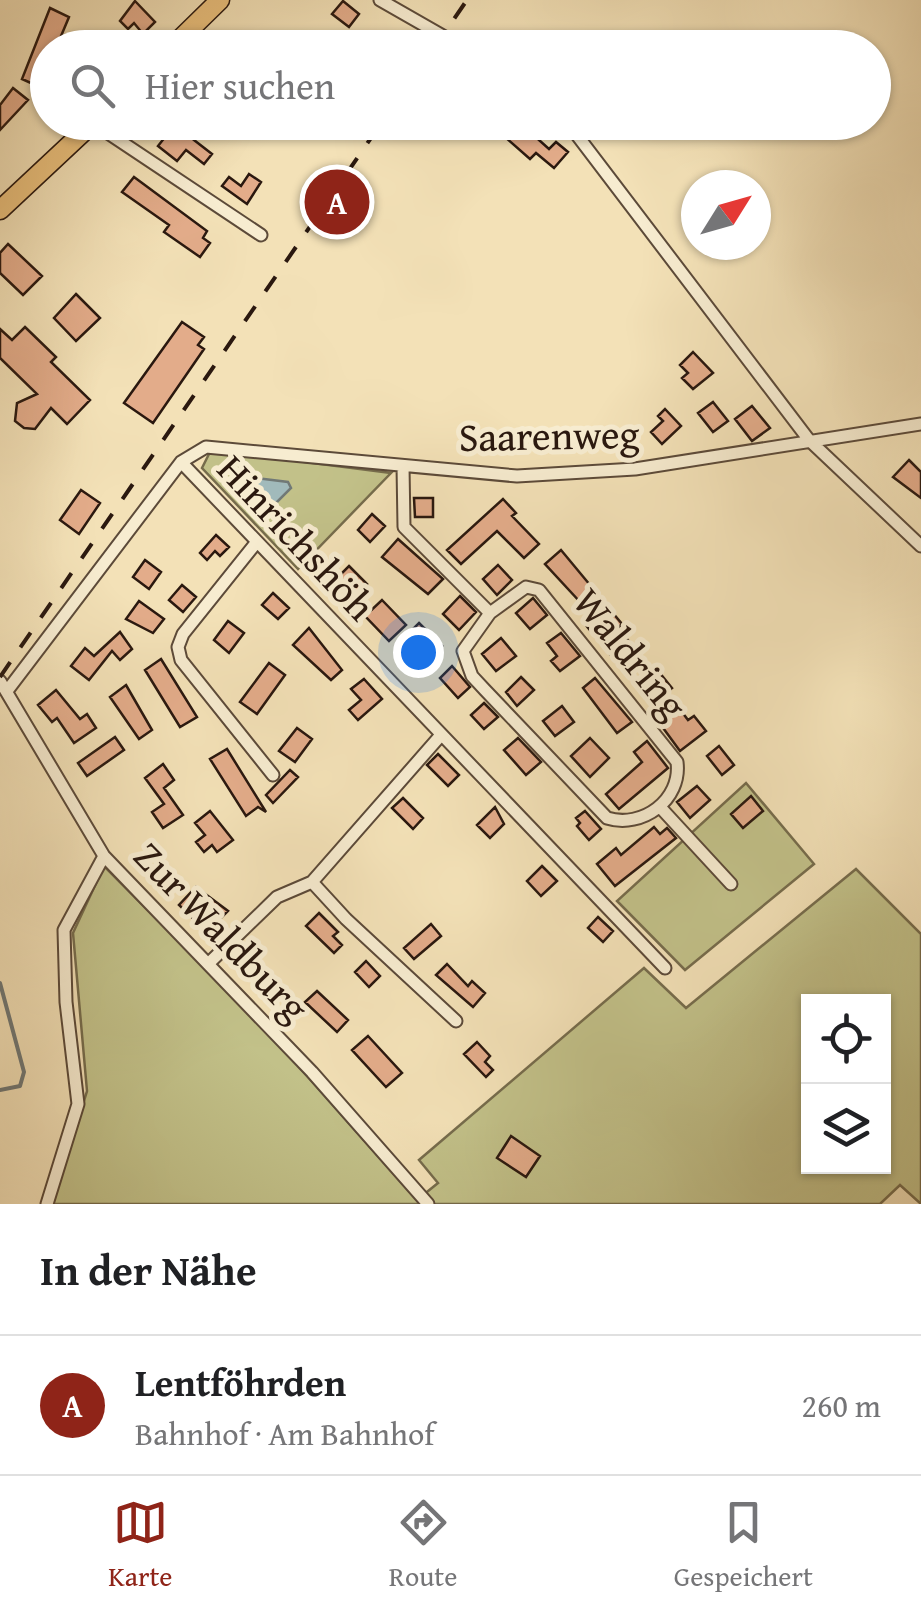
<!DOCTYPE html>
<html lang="de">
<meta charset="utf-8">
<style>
:root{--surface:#fff;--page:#f6f6f6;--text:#202124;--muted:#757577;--line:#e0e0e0;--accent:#8f2418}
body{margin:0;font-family:"Gentium Book Plus",serif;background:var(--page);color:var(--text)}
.controls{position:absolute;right:30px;bottom:30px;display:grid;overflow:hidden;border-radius:0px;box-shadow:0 2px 8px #0004}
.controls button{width:90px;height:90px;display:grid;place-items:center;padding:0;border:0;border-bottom:2px solid var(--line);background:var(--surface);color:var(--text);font:50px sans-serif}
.compass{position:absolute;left:681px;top:170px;width:90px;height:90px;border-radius:50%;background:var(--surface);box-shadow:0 2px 8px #0004;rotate:53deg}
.you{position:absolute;left:418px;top:652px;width:35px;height:35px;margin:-25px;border:8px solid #fff;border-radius:50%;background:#1a73e8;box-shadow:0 0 0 15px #1a73e833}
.badge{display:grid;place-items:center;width:65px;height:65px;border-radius:50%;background:var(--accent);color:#fff;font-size:32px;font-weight:700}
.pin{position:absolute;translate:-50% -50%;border:5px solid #fff;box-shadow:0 2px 10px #0006}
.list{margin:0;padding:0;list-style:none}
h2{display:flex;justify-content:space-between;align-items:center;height:130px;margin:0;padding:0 40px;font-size:42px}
h2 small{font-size:32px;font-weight:400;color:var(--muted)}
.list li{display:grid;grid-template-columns:65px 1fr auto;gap:30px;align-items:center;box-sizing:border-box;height:140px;padding:0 40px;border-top:2px solid var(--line)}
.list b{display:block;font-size:38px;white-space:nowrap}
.list p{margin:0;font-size:32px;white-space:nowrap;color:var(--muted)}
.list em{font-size:32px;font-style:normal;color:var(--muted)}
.icon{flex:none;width:55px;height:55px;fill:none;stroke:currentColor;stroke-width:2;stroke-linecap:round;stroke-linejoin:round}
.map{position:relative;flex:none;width:921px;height:1204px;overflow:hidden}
.search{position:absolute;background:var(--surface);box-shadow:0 2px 8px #0004;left:30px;right:30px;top:30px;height:110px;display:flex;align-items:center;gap:25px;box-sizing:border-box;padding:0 35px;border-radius:55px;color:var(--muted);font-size:38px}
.sheet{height:270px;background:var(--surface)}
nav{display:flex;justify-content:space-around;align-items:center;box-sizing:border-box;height:140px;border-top:2px solid var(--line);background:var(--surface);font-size:28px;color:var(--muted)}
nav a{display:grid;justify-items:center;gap:5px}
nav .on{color:var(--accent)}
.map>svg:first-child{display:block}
.green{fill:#c2c189;stroke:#766c4c;stroke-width:2.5;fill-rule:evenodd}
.water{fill:#a1babb;stroke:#717976;stroke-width:2.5}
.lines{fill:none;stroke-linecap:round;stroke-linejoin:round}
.stream{stroke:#717976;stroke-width:4}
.building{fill:#e3ac8a;stroke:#2a180f;stroke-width:2.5}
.street-casing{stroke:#5c4a39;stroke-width:15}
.primary-casing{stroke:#2a180f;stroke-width:21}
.street{stroke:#f7ecd0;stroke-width:11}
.primary{stroke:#eac07c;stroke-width:18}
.rail{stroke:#2a180f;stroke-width:4;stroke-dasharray:18 18;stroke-linecap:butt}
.labels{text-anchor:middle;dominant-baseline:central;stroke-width:10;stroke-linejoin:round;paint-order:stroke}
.street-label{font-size:40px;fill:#2a180f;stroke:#f7ecd0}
</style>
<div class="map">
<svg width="921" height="1204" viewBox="0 0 921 1204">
<rect width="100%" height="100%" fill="#f3e1b7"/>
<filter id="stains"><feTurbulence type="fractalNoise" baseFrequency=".002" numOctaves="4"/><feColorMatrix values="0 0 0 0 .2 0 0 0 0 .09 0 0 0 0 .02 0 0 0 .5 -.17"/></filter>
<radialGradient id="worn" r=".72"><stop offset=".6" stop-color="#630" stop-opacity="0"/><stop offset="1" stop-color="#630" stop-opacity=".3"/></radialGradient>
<!-- green -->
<path class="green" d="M211,450L391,473L298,569L202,468Z
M746,783L814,864L685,970L617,901Z
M104,866L260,1023L417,1200L438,1183L419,1160L644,968L686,1008L856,869L921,934V1204L900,1185L880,1204H52L87,1091L73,933ZM808,1002H884V1166H808Z"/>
<!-- water -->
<path class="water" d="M248,477L288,482L291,488L274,505H266L244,484Z"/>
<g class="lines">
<!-- stream -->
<path class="stream" d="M0,983L24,1072L20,1086L0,1090"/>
</g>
<!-- building -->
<path class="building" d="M135,1L155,22L143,34L134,23L128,29L120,21Z
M343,1L359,14L349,27L332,14Z
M50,8L69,17L56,48H48L44,89L22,79Z
M13,88L28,100L0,130V105Z
M177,122H209L194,140L212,154L204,164L186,150L177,161L158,146Z
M488,122H519L549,149L556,142L568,152L554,168L536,153L530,159Z
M249,174L261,182L247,204L222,186L229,177L241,186Z
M134,177L207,231L203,238L210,243L200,257L164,232L169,225L122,192Z
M8,244L42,276L23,295L0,273V253Z
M76,294L100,318L76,341L54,318Z
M182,322L204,337L198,345L204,349L153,423L124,403Z
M25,327L56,357L51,362L90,400L67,424L51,408L35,429L24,428L15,421L17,403L37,394L0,358V329L12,340Z
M693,352L713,373L693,389L682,378L688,373L680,365Z
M713,402L728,421L713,432L698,413Z
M752,406L770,428L752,441L735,419Z
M665,409L681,426L662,444L651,432L663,421L658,416Z
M909,460L921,472V498L893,477Z
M81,490L100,503L79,534L60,520Z
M414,498H433V517H415Z
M503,499L516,513L512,516L539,544L524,558L497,531L461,564L447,550Z
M372,514L385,526L370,542L358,530Z
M216,535L229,547L220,556L215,551L207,560L200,553Z
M398,539L443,579L428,594L382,557Z
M561,550L600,597L594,602L606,617L612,612L622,624L618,628L641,656L623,670L584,623L593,616L545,564Z
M145,560L161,572L149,589L133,577Z
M498,565L512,580L497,595L483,579Z
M349,566L367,584L349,603L330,585Z
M182,585L196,597L183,612L169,600Z
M273,593L289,608L278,619L262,605Z
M460,596L476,612L459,630L443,614Z
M533,598L547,615L530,629L516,613Z
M382,600L406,625L389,641L365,616Z
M139,601L164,619L153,633L126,619Z
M228,621L244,633L229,653L214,640Z
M419,623L442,646L429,659L406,636Z
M309,628L342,670L331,680L293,645Z
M120,632L132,649L120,660L112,651L89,680L71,666L85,648L94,656Z
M561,633L580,656L560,671L551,661L557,656L547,643Z
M501,638L516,656L496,671L482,654Z
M161,659L197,717L180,727L145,670Z
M269,663L285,675L257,714L240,702Z
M452,666L470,687L458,698L440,678Z
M659,672L672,688L667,692L688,720L694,716L706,731L680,751L658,721L664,717L640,687Z
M521,677L534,690L517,706L506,692Z
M595,678L632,722L617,733L583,688Z
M364,679L382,699L358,720L349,710L361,700L351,689Z
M126,685L152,730L139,739L110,697Z
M56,690L80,719L87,714L96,728L74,743L57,718L52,722L38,705Z
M484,703L498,717L484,729L471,715Z
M562,706L574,722L555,736L543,721Z
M297,728L312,739L295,762L279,751Z
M115,737L124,750L87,776L78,763Z
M518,738L541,762L526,775L504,750Z
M590,738L609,758L590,777L571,756Z
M647,741L668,768L619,809L606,794L642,762L634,752Z
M719,746L734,765L722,775L707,756Z
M227,749L266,812L258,807L246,816L210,759Z
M438,754L459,775L448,786L427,765Z
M163,764L174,780L164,788L183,815L163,828L152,812L164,804L145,778Z
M290,770L298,777L273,803L266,795Z
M697,786L710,800L690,818L677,802Z
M751,796L763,811L743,828L731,814Z
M403,798L423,818L413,829L392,808Z
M495,807L504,824L490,838L477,825Z
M210,811L233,840L217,852L212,845L204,852L196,842L205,835L195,823Z
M585,811L601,829L589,840L577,826L580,823L576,818Z
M654,827L660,834L667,828L676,838L615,886L597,864L616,848L621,855Z
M542,866L557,881L541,896L527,881Z
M196,887L228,911L207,932L179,905Z
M319,913L338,932L333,936L342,945L334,953L306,926Z
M598,917L613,931L603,942L588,928Z
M431,924L441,936L414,959L404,948Z
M366,961L380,976L369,987L355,972Z
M447,964L468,986L472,981L485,993L473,1007L436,975Z
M317,991L348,1020L337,1032L305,1002Z
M368,1036L402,1073L386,1087L352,1050Z
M477,1042L490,1056L485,1062L493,1070L486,1077L464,1054Z
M511,1136L540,1156L526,1177L497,1158Z"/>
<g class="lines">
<defs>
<path id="street" d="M380,0L464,48
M567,122L809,440L921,546
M93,123L261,235
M181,462L665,968
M403,466L404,527L490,613L526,587L539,590L677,762C682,800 642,829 607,818L485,690L472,676L463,651L490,613
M256,543L183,634L178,647L181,660L273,775
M0,681L104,856L312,1072L428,1204
M7,691L181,462L206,447L517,476L635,469L921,424
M660,807L731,884
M312,882L346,919L456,1021
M208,964L277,897L312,882L441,735
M47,1204L78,1104L66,1002L64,930L104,856"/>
<path id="primary" d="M171,48L220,0
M0,210L94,122"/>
</defs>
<!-- street casing -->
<use href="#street" class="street-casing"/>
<!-- primary casing -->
<use href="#primary" class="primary-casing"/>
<!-- street -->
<use href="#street" class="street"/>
<!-- primary -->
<use href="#primary" class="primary"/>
<!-- rail -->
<path class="rail" d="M434,48L467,0
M0,677L382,122"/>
</g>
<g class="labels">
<!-- street labels -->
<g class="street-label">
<text transform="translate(549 435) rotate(-1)">Saarenweg</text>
<text transform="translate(297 537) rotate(47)">Hinrichshöh</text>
<text transform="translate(631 653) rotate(51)">Waldring</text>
<text transform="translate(222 931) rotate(46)">Zur Waldburg</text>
</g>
</g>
<rect width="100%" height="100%" filter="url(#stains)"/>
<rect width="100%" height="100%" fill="url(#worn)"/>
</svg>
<div class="controls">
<button><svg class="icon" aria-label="locate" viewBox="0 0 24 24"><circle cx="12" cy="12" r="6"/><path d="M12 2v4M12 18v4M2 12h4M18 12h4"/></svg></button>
<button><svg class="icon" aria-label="layers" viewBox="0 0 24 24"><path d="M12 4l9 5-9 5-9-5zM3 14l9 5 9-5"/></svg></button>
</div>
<svg class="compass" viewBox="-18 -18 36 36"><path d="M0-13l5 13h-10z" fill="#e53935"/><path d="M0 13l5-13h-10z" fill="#757577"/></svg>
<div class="you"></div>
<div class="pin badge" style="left:337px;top:202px">A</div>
<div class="search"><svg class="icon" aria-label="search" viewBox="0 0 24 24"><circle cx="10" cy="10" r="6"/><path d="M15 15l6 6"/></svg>Hier suchen</div>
</div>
<section class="sheet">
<h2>In der Nähe<small></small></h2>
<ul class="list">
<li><span class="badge">A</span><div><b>Lentföhrden</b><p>Bahnhof · Am Bahnhof</p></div><em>260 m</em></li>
</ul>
</section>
<nav>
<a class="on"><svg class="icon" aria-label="map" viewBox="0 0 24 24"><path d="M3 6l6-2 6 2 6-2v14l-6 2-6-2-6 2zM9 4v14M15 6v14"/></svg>Karte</a>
<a><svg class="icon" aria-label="directions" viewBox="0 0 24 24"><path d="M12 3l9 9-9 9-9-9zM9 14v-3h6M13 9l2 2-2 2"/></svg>Route</a>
<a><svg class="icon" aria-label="saved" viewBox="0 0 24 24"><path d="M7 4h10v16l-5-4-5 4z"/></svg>Gespeichert</a>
</nav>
